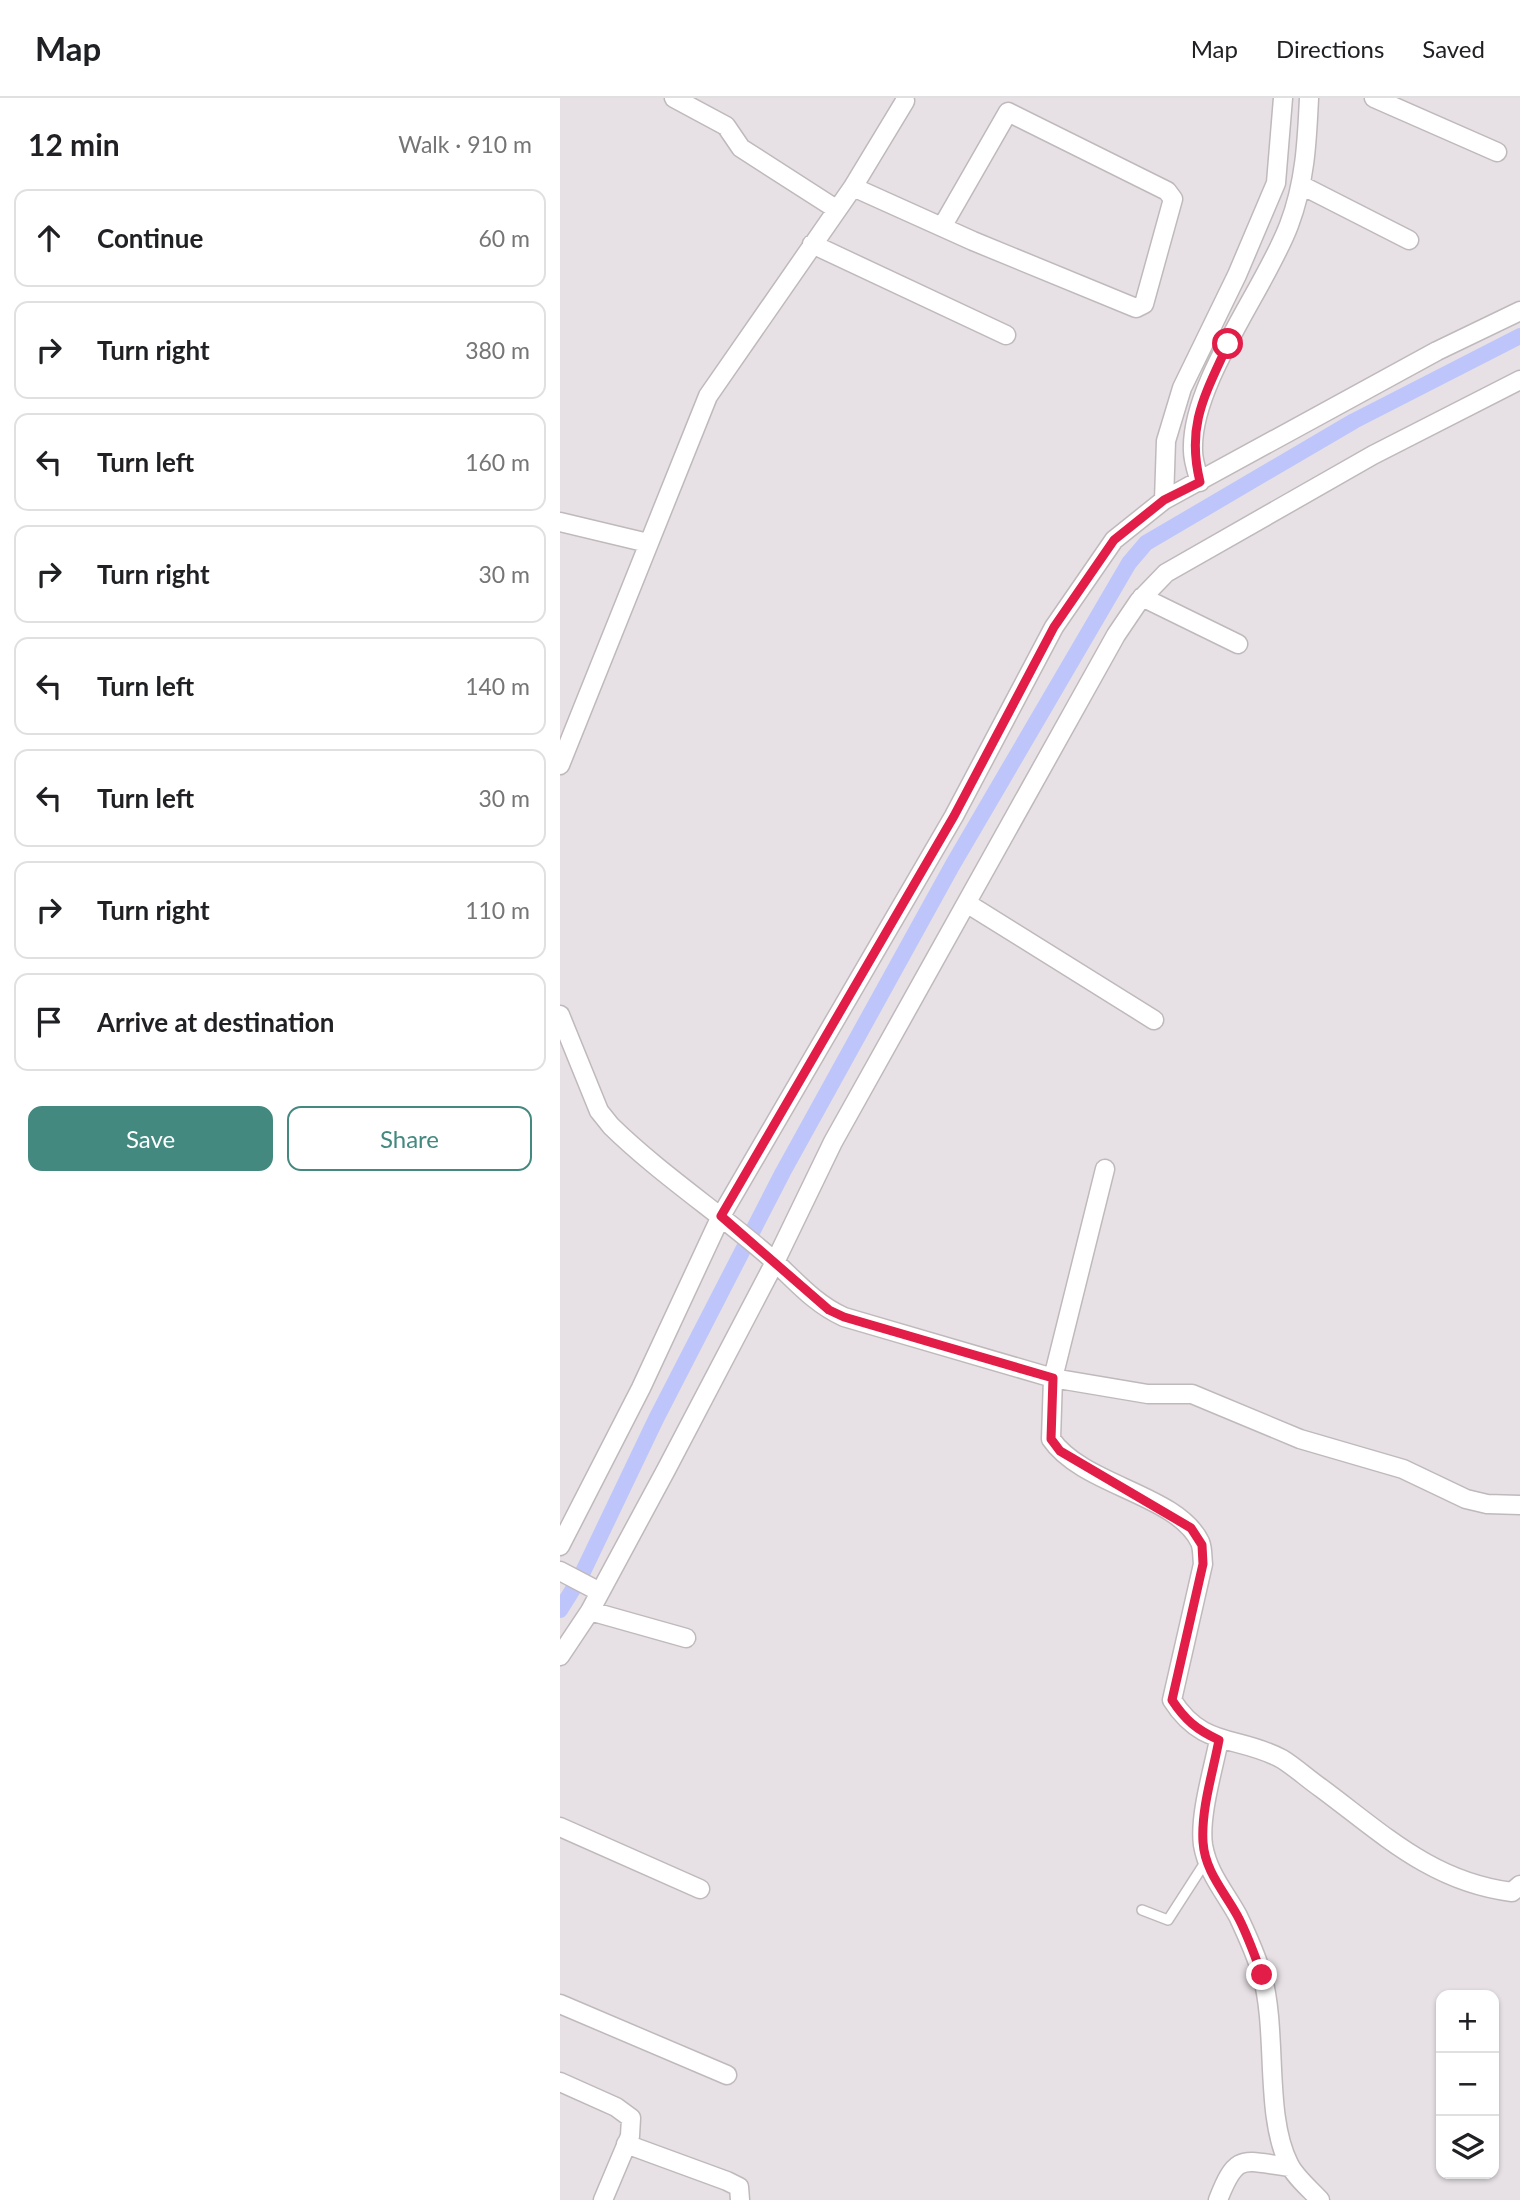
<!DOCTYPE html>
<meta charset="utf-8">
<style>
:root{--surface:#fff;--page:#f2f2f2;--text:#202124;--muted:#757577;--line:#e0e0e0;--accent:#438980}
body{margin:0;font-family:Lato,sans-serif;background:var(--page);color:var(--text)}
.controls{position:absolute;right:21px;bottom:21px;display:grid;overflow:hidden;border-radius:14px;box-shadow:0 2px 5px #0004}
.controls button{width:63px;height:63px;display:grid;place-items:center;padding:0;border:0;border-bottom:2px solid var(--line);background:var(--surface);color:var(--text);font:35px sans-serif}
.stop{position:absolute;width:21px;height:21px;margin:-16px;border:5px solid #e11d48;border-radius:50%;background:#fff}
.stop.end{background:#e11d48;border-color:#fff;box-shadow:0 2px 7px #0008}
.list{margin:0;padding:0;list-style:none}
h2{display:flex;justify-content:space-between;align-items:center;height:91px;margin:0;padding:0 28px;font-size:30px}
h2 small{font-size:23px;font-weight:400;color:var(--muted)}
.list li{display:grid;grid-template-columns:46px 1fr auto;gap:21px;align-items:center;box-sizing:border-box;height:98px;margin:0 14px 14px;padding:0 14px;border:2px solid var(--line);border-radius:14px}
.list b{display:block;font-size:26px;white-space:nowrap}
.list em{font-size:23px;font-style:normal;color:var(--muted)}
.actions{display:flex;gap:14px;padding:21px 28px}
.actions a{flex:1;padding:16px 0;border:2px solid var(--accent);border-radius:14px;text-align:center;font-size:24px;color:var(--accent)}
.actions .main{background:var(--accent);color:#fff}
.icon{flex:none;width:38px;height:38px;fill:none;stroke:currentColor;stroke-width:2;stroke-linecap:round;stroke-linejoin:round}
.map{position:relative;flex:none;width:960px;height:2102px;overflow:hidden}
header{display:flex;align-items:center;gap:42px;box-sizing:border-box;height:98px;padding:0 35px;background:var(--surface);border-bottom:2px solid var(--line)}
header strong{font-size:33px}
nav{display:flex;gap:38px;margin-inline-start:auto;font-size:24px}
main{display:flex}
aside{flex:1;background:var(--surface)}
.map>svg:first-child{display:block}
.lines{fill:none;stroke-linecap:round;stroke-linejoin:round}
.canal{stroke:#bdc5fb;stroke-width:16}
.lane-casing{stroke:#bfb9bc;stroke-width:12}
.street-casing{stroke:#bfb9bc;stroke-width:21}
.lane{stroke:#fff;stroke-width:9}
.street{stroke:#fff;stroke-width:18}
.route{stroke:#e11d48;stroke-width:9}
</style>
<header>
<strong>Map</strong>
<nav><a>Map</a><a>Directions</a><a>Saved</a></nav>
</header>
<main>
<aside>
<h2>12 min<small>Walk · 910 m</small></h2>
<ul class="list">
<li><svg class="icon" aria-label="ahead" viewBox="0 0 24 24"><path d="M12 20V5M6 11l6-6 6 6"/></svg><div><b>Continue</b></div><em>60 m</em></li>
<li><svg class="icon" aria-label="right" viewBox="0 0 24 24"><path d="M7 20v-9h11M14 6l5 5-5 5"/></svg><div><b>Turn right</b></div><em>380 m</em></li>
<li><svg class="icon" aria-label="left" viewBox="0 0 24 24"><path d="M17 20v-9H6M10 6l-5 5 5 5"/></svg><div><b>Turn left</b></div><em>160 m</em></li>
<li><svg class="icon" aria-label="right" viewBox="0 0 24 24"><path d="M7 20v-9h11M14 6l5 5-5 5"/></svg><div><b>Turn right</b></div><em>30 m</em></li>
<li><svg class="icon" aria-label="left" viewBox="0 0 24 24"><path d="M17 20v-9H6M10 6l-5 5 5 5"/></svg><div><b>Turn left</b></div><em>140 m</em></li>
<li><svg class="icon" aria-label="left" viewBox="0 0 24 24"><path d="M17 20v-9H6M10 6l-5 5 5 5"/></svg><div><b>Turn left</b></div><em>30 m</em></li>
<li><svg class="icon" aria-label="right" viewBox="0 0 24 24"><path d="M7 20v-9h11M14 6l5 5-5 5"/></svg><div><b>Turn right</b></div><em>110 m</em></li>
<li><svg class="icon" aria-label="arrive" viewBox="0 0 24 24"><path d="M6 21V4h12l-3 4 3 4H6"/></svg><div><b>Arrive at destination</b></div></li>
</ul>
<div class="actions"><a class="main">Save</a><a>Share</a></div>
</aside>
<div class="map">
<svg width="960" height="2102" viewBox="0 0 960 2102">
<rect width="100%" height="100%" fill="#e7e1e5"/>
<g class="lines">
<!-- canal -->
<path class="canal" d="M0,1512L20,1480L96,1321L223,1074L392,768L569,465L586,445L794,323L960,238"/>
<defs>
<path id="lane" d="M582,1812L608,1822L646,1763"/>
<path id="street" d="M114,0L166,28L181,50L276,111
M814,0L937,54
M741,87L849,142
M293,89L413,143L576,210L584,206L613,101L607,93L448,14L382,129
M252,146L446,237
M640,384C637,374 633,363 633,353C630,286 705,191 729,127C745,85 747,44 749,0
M604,402L606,343L622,290L677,177L716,85L723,0
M0,424L88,445
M582,499L678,546
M0,667L148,298L293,89L345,3
M408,806L594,922
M0,917L39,1013L51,1028C98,1074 155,1112 205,1155C232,1178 251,1204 284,1219L493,1280L588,1296H632L740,1341L843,1371L906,1401L927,1406L960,1407
M545,1071L493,1280L491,1341C523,1388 617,1396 640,1444C643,1451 642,1459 643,1466L612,1602C643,1651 678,1637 722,1661C735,1669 748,1681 761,1690C823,1736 872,1784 952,1794L960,1787
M0,1448L81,1290L161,1118L394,718L494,529L554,442L604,402L877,253L960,213
M0,1473L40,1494
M30,1513L126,1540
M0,1558L30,1513L106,1372L215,1164L273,1044L556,537L579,503L606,475L813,357L960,282
M659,1642C653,1672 639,1718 643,1747C648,1776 665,1794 678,1818C687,1837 696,1857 702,1877C718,1934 704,2017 729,2066C735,2079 750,2091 760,2102
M0,1729L140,1791
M0,1906L167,1977
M0,1984L56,2009L71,2020L70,2038L43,2102
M66,2046L167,2083L179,2089L180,2102
M658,2102C677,2053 683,2063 730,2069"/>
</defs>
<!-- lane casing -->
<use href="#lane" class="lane-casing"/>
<!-- street casing -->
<use href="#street" class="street-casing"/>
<!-- lane -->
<use href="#lane" class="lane"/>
<!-- street -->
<use href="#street" class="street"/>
</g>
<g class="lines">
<!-- route -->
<path class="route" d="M668,246C645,297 626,327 640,384L604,402L554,442L494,529L394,718L161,1118L269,1212L284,1219L493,1280L491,1341L500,1353L631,1430L642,1447L643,1466L612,1602C625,1622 637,1632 659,1642C653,1674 641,1711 643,1744C645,1773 663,1792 677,1817C687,1835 694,1856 702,1877"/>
</g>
</svg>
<div class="controls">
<button>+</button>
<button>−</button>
<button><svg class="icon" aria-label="layers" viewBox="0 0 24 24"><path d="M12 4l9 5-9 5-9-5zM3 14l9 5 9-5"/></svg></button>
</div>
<div class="stop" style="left:668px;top:246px"></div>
<div class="stop end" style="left:702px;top:1877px"></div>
</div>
</main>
